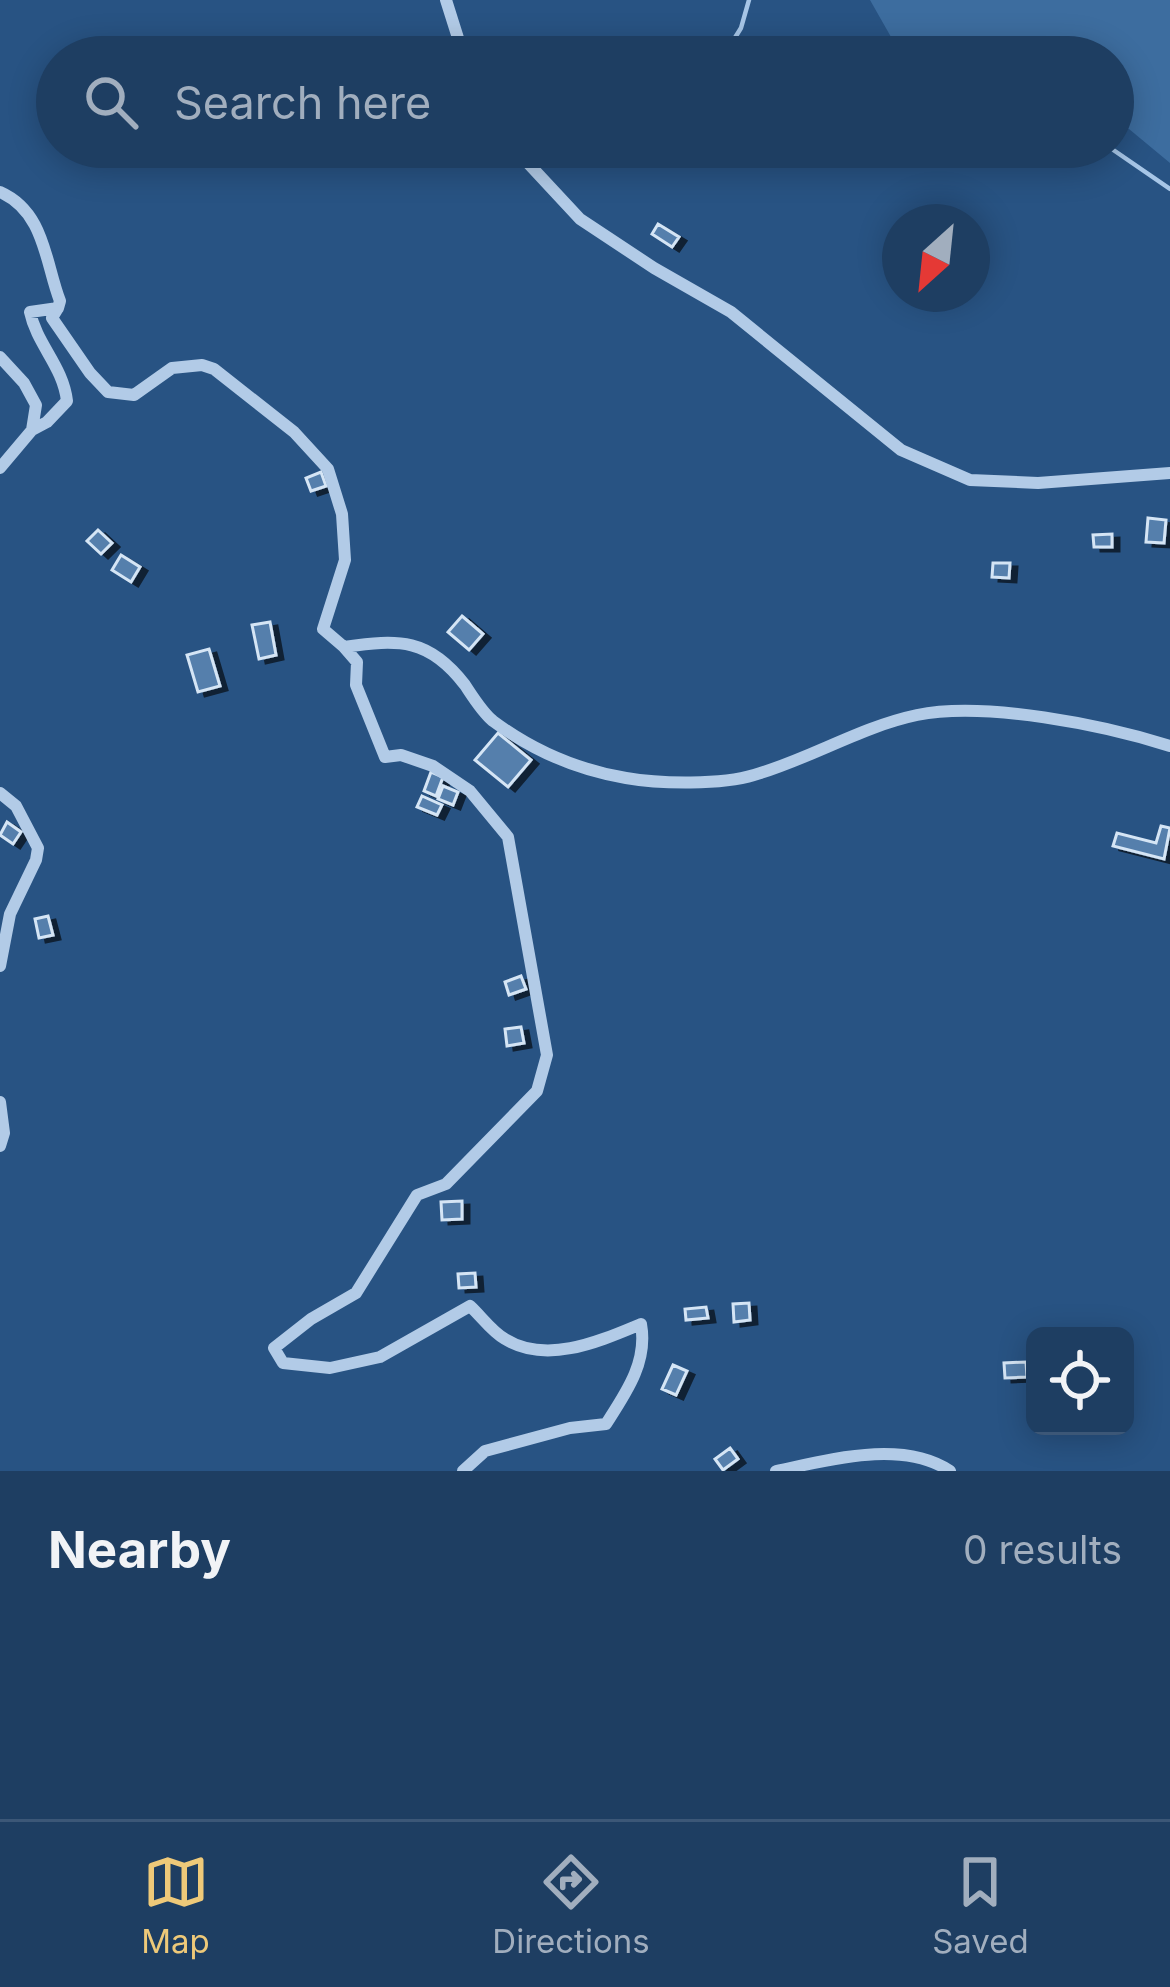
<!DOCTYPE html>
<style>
:root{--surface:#1e3e62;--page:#2b496b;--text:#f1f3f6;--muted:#a1aebe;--line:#3c5777;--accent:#eec979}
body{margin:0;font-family:Inter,sans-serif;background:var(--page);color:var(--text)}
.controls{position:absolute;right:36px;bottom:36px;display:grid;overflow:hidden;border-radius:18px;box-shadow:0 6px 30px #0003}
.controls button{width:108px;height:108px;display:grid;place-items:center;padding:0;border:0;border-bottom:3px solid var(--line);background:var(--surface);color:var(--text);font:60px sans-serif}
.compass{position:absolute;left:882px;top:204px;width:108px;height:108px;border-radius:50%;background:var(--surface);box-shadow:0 6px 30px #0003;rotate:207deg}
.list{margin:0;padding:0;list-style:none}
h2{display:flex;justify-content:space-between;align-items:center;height:156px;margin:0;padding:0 48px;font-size:51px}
h2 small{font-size:39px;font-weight:400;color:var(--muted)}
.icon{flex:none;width:66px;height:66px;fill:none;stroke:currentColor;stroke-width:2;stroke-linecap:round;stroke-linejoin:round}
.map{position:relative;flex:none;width:1170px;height:1471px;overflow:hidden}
.search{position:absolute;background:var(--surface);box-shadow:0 6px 30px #0003;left:36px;right:36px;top:36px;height:132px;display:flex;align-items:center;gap:30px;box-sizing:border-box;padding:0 42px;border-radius:66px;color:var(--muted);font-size:45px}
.sheet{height:348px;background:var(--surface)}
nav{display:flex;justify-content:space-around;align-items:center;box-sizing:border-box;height:168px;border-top:3px solid var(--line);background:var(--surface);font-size:33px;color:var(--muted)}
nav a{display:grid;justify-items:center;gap:6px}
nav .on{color:var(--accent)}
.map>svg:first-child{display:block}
.green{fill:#3d6d9f}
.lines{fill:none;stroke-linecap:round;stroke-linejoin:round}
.stream{stroke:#a7c6e7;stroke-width:4.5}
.building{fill:#557fac;stroke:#d5e5f5;stroke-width:3;filter:url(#shadow)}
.street{stroke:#b2cbe7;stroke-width:12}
</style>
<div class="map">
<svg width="1170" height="1471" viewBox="0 0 1170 1471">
<defs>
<filter id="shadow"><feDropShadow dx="7" dy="4" stdDeviation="0" flood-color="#0009"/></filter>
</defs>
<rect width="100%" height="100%" fill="#285383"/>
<!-- green -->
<path class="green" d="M870,0H1170V163L1129,129L1113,121V57H909L895,44Z"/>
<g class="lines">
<!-- stream -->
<path class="stream" d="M723,57L741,28L749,0
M766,147C804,168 863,159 903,147
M1109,147L1170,189"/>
</g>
<!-- building -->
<path class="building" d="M658,224L679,237L672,247L652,234Z
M321,472L326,486L311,491L306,478Z
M1148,518L1166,520L1164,543L1146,542Z
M98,530L112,543L101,554L87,541Z
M1112,534V547H1094L1093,535Z
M121,555L140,567L131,582L112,570Z
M993,563H1010L1009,578L992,577Z
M462,616L483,634L469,650L448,632Z
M270,622L276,655L259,659L252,625Z
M209,649L220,686L198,692L187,655Z
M498,733L531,760L508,787L475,760Z
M431,772L443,777L436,796L424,791Z
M443,786L458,792L453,805L438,799Z
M422,796L442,805L437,815L417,807Z
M7,822L21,832L13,844L0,835Z
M1161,826L1170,828L1164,859L1113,846L1117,833L1156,843Z
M48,916L53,935L39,938L35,919Z
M521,976L526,989L509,995L505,982Z
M521,1027L524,1043L507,1046L505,1029Z
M462,1201V1219L442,1220L441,1202Z
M475,1273L476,1287L459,1288L458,1274Z
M749,1303L750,1320L734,1322L733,1304Z
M706,1307L708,1318L686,1320L685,1309Z
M1026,1362L1027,1377L1005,1378L1004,1363Z
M673,1365L687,1371L676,1395L662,1389Z
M730,1448L738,1459L723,1470L715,1459Z"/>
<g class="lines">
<!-- street -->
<path class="street" d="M446,0L464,57
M513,147L580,219L654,268L731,312L901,450L970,480L1038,483L1170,473
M0,192C45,212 45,262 60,301L58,308L30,312C37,345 63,366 67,401L47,422L32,430
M58,308L52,318L90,373L108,392L134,395L172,368L202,365L214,369L294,432L328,469L342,514L345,560L323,629L344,647C399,639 429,638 465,685C473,697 482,712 493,721C532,750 578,770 626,778C660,784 722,785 754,775C810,759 860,727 917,715C985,701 1104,725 1170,746
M0,357L24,383L36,405L32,430L0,468
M344,647L357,662L356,685L385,757L401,755L433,766L470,791L508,837L547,1055L537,1091L446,1184L417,1195L356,1293L311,1319L274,1348L283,1363L330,1368L380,1357L470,1306C481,1316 492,1332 505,1339C547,1365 600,1341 641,1324C648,1362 626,1393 606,1424L570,1428L485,1451L463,1471
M0,793L16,806L38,848L36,860L10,914L0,966
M0,1102L4,1133L0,1146
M776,1471C829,1460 902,1439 950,1471"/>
</g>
</svg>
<div class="controls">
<button><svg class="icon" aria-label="locate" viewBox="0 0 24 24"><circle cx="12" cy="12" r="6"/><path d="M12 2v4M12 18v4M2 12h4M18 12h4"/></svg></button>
</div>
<svg class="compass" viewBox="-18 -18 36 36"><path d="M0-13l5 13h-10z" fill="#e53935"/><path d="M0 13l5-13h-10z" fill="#a1aebe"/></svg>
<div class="search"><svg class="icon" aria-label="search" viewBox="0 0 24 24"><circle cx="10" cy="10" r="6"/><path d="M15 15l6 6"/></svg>Search here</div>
</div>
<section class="sheet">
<h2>Nearby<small>0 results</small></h2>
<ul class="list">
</ul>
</section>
<nav>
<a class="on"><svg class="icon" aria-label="map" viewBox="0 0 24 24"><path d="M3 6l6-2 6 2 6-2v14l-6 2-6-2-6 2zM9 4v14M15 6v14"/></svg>Map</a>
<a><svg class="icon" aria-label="directions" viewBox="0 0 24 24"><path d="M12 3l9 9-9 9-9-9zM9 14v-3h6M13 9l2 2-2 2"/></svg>Directions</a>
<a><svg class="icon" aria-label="saved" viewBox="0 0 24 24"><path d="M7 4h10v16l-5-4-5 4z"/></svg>Saved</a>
</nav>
